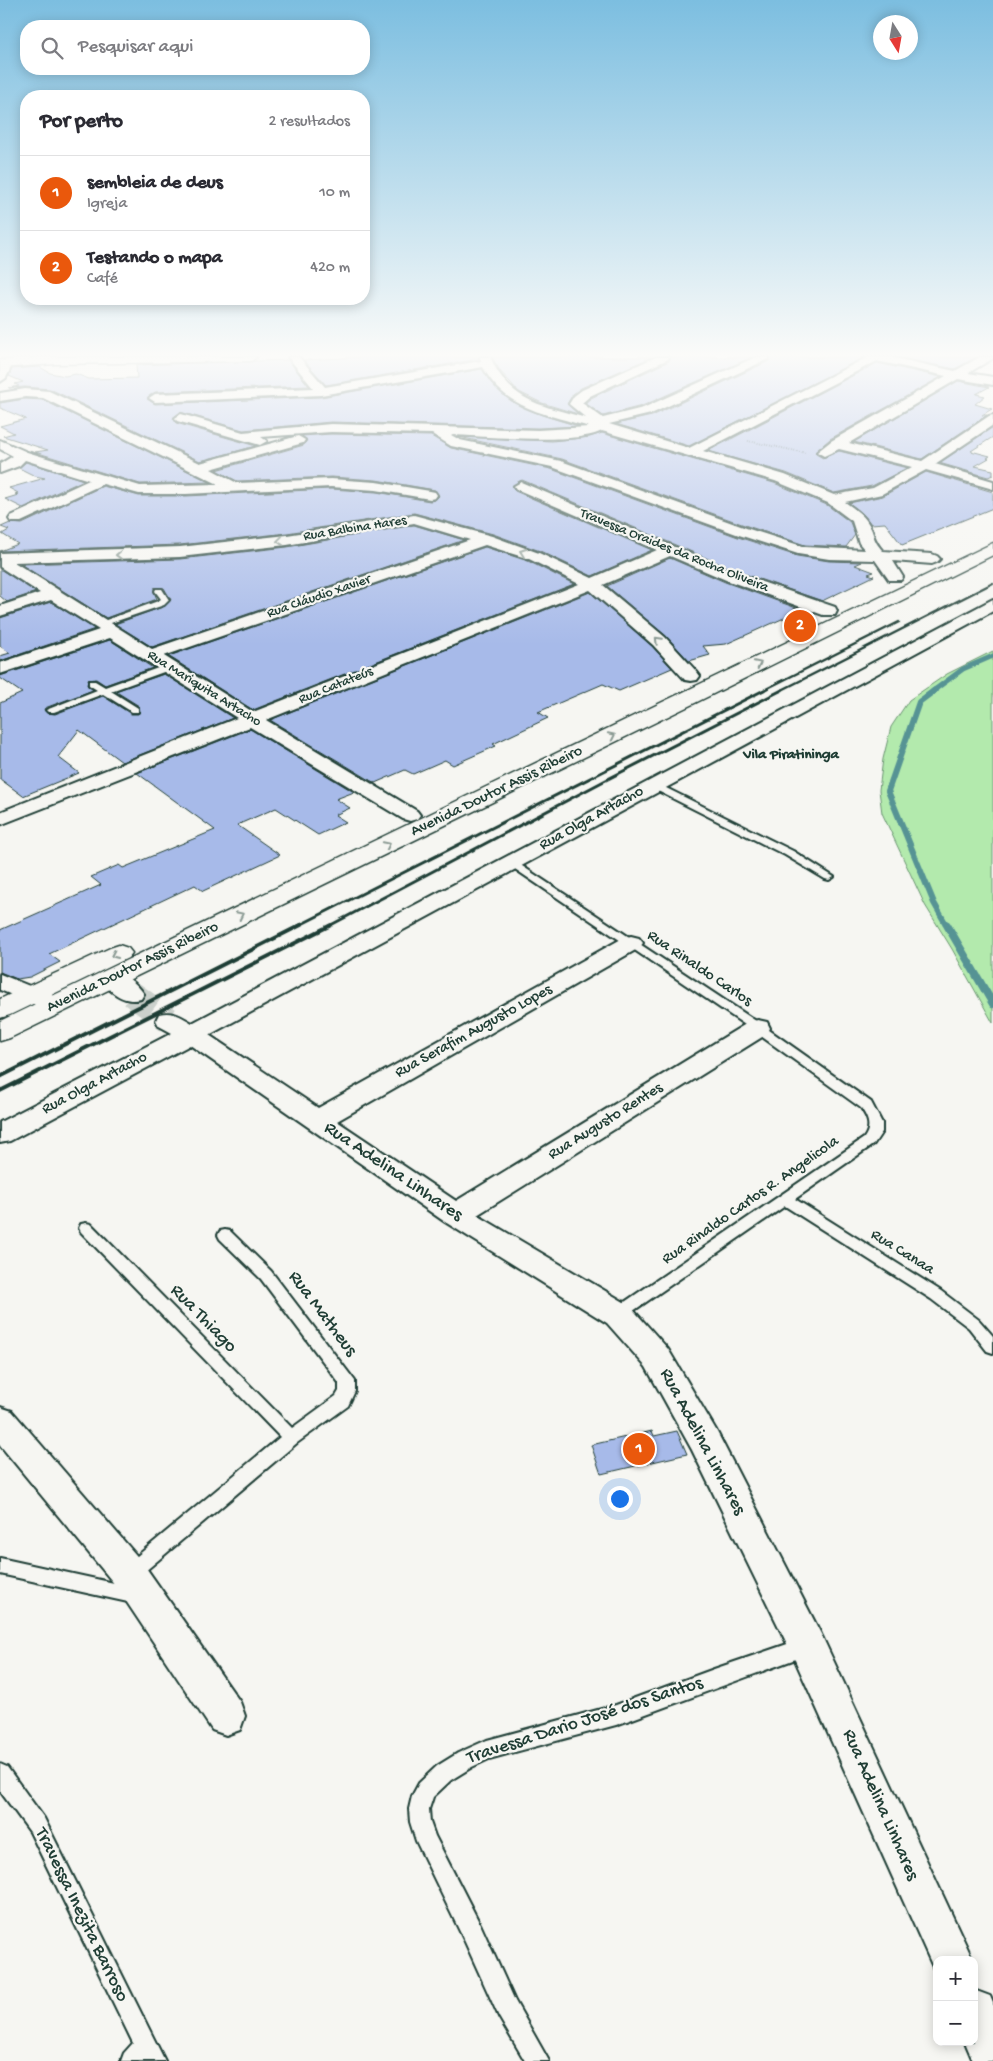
<!DOCTYPE html>
<html lang="pt">
<meta charset="utf-8">
<style>
:root{--surface:#fff;--page:#f7f7f7;--text:#2b2b33;--muted:#7c7c81;--line:#e1e1e2;--accent:#ea580c}
body{margin:0;font-family:"Gochi Hand",sans-serif;background:var(--page);color:var(--text)}
.controls{position:absolute;right:15px;bottom:15px;display:grid;overflow:hidden;border-radius:10px;box-shadow:0 2px 12px #0003}
.controls button{width:45px;height:45px;display:grid;place-items:center;padding:0;border:0;border-bottom:1px solid var(--line);background:var(--surface);color:var(--text);font:25px sans-serif}
.compass{position:absolute;left:873px;top:15px;width:45px;height:45px;border-radius:50%;background:var(--surface);box-shadow:0 2px 12px #0003;rotate:169deg}
.you{position:absolute;left:619px;top:1498px;width:18px;height:18px;margin:-12px;border:4px solid #fff;border-radius:50%;background:#1a73e8;box-shadow:0 0 0 8px #1a73e833}
.badge{display:grid;place-items:center;width:32px;height:32px;border-radius:50%;background:var(--accent);color:#fff;font-size:16px;font-weight:700}
.pin{position:absolute;translate:-50% -50%;border:2px solid #fff;box-shadow:0 1px 5px #0006}
.list{margin:0;padding:0;list-style:none}
h2{display:flex;justify-content:space-between;align-items:center;height:65px;margin:0;padding:0 20px;font-size:21px}
h2 small{font-size:16px;font-weight:400;color:var(--muted)}
.list li{display:grid;grid-template-columns:32px 1fr auto;gap:15px;align-items:center;box-sizing:border-box;height:75px;padding:0 20px;border-top:1px solid var(--line)}
.list b{display:block;font-size:19px;white-space:nowrap}
.list p{margin:0;font-size:16px;white-space:nowrap;color:var(--muted)}
.list em{font-size:16px;font-style:normal;color:var(--muted)}
.icon{flex:none;width:28px;height:28px;fill:none;stroke:currentColor;stroke-width:2;stroke-linecap:round;stroke-linejoin:round}
.map{position:relative;flex:none;width:993px;height:2061px;overflow:hidden}
.search{position:absolute;background:var(--surface);box-shadow:0 2px 12px #0003;left:20px;top:20px;width:350px;height:55px;display:flex;align-items:center;gap:12px;box-sizing:border-box;padding:0 18px;border-radius:20px;color:var(--muted);font-size:19px}
.panel{position:absolute;background:var(--surface);box-shadow:0 2px 12px #0003;left:20px;top:90px;width:350px;height:215px;border-radius:20px}
.map>svg:first-child{display:block}
.green{fill:#b3eaad;stroke:#699470}
.lines{fill:none;stroke-linecap:round;stroke-linejoin:round}
.stream-far2{stroke:#569394;stroke-width:5}
.stream-far1{stroke:#569394;stroke-width:6}
.stream{stroke:#569394;stroke-width:8}
.building{fill:#a7bae9;stroke:#1f3d34}
.minor-tunnel{stroke:#cbd1cc;stroke-width:26;stroke-dasharray:26 13;stroke-linecap:butt}
.service-casing{stroke:#1f3d34;stroke-width:4}
.minor-casing{stroke:#1f3d34;stroke-width:4}
.secondary-casing{stroke:#1f3d34;stroke-width:3}
.primary-casing{stroke:#1f3d34;stroke-width:3}
.path{stroke:#1f3d34;stroke-width:2;stroke-dasharray:0.5 2;stroke-linecap:butt}
.service{fill:#f6f6f2;fill-rule:evenodd}
.minor{fill:#f6f6f2;fill-rule:evenodd}
.secondary{fill:#f6f6f2;fill-rule:evenodd}
.primary{fill:#f6f6f2;fill-rule:evenodd}
.rail-far2{stroke:#1f3d34;stroke-width:2.5}
.rail-far1{stroke:#1f3d34;stroke-width:3}
.rail{stroke:#1f3d34;stroke-width:4}
.oneway{stroke:#8a9a93}
.labels{text-anchor:middle;dominant-baseline:central;stroke-width:4.5;stroke-linejoin:round;paint-order:stroke}
.far-street-label{font-size:14px;fill:#1f3d34;stroke:#f6f6f2}
.far-neighbourhood-label{font-size:15px;font-weight:bold;fill:#1f3d34;stroke:#f6f6f2}
.street-label{font-size:16px;fill:#1f3d34;stroke:#f6f6f2}
.near-street-label{font-size:19px;fill:#1f3d34;stroke:#f6f6f2}
</style>
<div class="map">
<svg width="993" height="2061" viewBox="0 0 993 2061">
<rect width="100%" height="100%" fill="#f6f6f2"/>
<filter id="ink" filterUnits="userSpaceOnUse"><feTurbulence type="fractalNoise" baseFrequency=".02" numOctaves="2"/><feDisplacementMap in="SourceGraphic" scale="10" xChannelSelector="R" yChannelSelector="G"/><feConvolveMatrix kernelMatrix="1 2 1 2 8 2 1 2 1" color-interpolation-filters="sRGB"/></filter>
<g filter="url(#ink)">
<!-- green -->
<path class="green" d="M993,651V1023L952,949L925,905L882,813L879,790L883,759L891,727L909,700L947,674Z"/>
<g class="lines">
<!-- stream-far2 -->
<path class="stream-far2" d="M933,691L963,669L993,656"/>
<!-- stream-far1 -->
<path class="stream-far1" d="M935,690L919,702L888,791L934,903L947,926"/>
<!-- stream -->
<path class="stream" d="M947,925L993,1004"/>
</g>
<!-- building -->
<path class="building" d="M363,357H478L479,359L326,385L304,360Z
M492,357H652L581,388L573,394L567,404L578,414L542,403L519,392L500,371Z
M671,357H752L642,406L603,416L585,403L591,398L669,361Z
M771,357H865L689,446L616,424L652,416L769,361Z
M896,357H976L955,369Z
M288,360L309,386L155,392L147,399L155,404L321,397L482,369L491,383L514,403L542,415L578,426L538,428L331,422L243,430L180,412L173,418L176,423L256,446L200,461L50,389L25,387L9,388L19,386L15,384L23,382L9,376L12,369L40,367L50,373L65,376L76,374L89,379L137,378L136,365Z
M877,363L941,377L830,439L816,451V454L823,458L839,451L907,468L872,486L834,493L786,473L708,451Z
M958,381L989,387L976,394L985,396L975,404L992,409L982,415H987L922,459L854,442Z
M25,399L43,400L210,482L140,484L35,452L48,450L3,436L14,433L0,426L26,419L0,408V403Z
M993,427V437L971,451L990,456L987,458H989L975,466L993,470V475L988,477L939,463Z
M602,433L774,483L827,505L850,522L855,535L846,547L805,545L750,527L562,459L459,437L552,441L590,437Z
M331,434L431,436L451,448L551,469L738,537L797,556L829,561L862,562L855,565L874,572L868,574L874,576L822,601L739,572L522,480L512,486L515,491L652,550L592,576L540,551L493,534L414,513L287,533L180,545L0,551L18,544L2,534L9,530L1,527L10,523L22,524L103,486L139,496H186L331,489L376,492L430,501L435,500L439,496L435,490L376,480L331,477L237,481L216,470L304,445L307,440L302,436Z
M26,462L84,480L23,508L5,499L18,495L15,494L18,493L9,488L45,478L35,476L19,468Z
M926,472L993,492V508L902,545L885,523L871,524L862,513L849,503L883,496Z
M414,525L464,540L152,647L115,624L165,606L171,600L164,588H154V592L157,599L106,618L20,564L180,559L287,547Z
M485,547L528,561L574,584L253,710L168,656Z
M670,558L725,582L802,610L726,644L703,646L710,655L689,661L666,636L607,586Z
M0,569L36,592L7,602L0,596Z
M590,592L652,646L672,668L619,691L603,684L538,712L548,718L493,744L496,746L453,765L445,760L413,774L405,770L375,783L270,720Z
M51,602L95,629L0,661V656L10,653L0,646V618Z
M110,640L153,668L105,685L96,679L88,680L87,685L93,690L45,708L44,710L47,713L55,714L103,696L131,714H138L140,712L139,706L115,691L164,674L233,718L122,762L79,730L58,757L79,773L23,796L0,779V703L22,693L0,678V676Z
M250,729L354,792L336,799L350,808L335,815L346,822L318,835L276,808L237,825L280,855L203,891L195,885L49,954L60,962L30,977L17,979L0,972V930L101,885L91,877L119,865L123,868L215,830L137,773Z
M652,1431L654,1436L677,1431L687,1454L601,1474L591,1445Z"/>
<g class="lines">
<!-- minor-tunnel -->
<path class="minor-tunnel" d="M132,994L168,1020"/>
<defs>
<path id="service" d="M156,589H162L169,600L164,605L105,625L98,623L158,601L161,599L155,591Z
M169,664L172,665V669L111,691L138,708V712H132L103,694L54,712H48L46,710L97,690L89,685V681H95L105,687Z
M654,782L793,851L834,877L829,880L825,879L785,855L650,787V783Z
M513,860L762,1025L871,1102L882,1123V1132L874,1144L795,1199L941,1291L979,1320L993,1336V1353L987,1351L969,1328L931,1299L785,1206L623,1318L618,1320L613,1318L610,1314L613,1310L864,1138C872,1127 868,1118 861,1108L754,1031L509,865L508,863Z
M86,1223L91,1224L292,1428L336,1396L339,1391V1383L261,1279L220,1239L218,1235L220,1231L225,1230L230,1231L271,1271L355,1381V1391L348,1406L297,1443L137,1578L131,1580L125,1578L122,1572L125,1566L280,1437L81,1232L79,1228L81,1224Z
M0,1558L137,1588L143,1590L146,1596L143,1602L137,1604L0,1574Z
M805,1638L812,1641L814,1647L812,1653L616,1725L489,1759L472,1767L451,1780L433,1797L429,1809L430,1822L435,1836L481,1926L515,2001L549,2061H525L499,2017L465,1942L416,1841L410,1822L409,1809L412,1796L419,1783L437,1766L458,1753L487,1740L616,1705L714,1669Z
M0,1764L7,1767L44,1818L165,2061H121L124,2053L133,2043L30,1832L0,1791Z"/>
<path id="minor" d="M288,357H299L325,387L481,361L480,357H490C511,403 541,405 586,418L569,404L574,396L582,390L656,357H669L668,359L590,396L582,403L603,418L643,408L756,357H769L768,359L651,414L609,424L689,448L868,357H889L955,371L980,357H993L992,359L968,373L993,377V385L958,379L849,443L922,461L989,416L993,415V425L935,464L993,481V489L926,470L882,494L845,502C853,508 863,514 868,523C876,536 871,538 883,551L932,554L937,556L940,559L937,562L932,564L893,561L903,577L901,580H889L875,560L829,559L798,554L739,535L552,467L451,446L432,434L331,432L261,437L267,441L260,445L177,421L175,418L181,414L243,432L331,424L538,430L589,427C547,414 505,410 483,367L321,395L155,402L149,398L155,394L313,388ZM877,361L946,376L831,441L817,452L824,456L839,449L912,467L873,488L834,495L785,475L703,451ZM602,431L775,481L828,503L852,521L859,543L865,550L805,547L749,529L561,461L460,440L451,435C485,436 576,445 602,431Z
M7,360L13,363L6,378L0,382V366L3,361Z
M25,389L49,391L200,463L298,436L305,440L303,443L211,469L237,483L331,479L376,482L430,491L435,492L437,495L435,498L430,499L376,490L331,487L186,494H139L103,484L21,522H11L9,519L11,516L89,480L25,460L19,466L0,473V464L13,456L0,449V440L27,452L140,486L218,484L43,398L25,397L0,401V393Z
M521,482L738,574L835,607L837,611L835,615H823L726,580L670,556L603,585L665,637L697,672L700,676L697,680L691,681L685,680L653,645L590,590L266,720L417,811L420,815L417,819L410,821L403,819L250,727L0,825V812L237,718L110,638L0,674V663L99,630L51,600L0,616V606L40,593L0,567V553L180,547L287,535L414,515L492,536L539,553L592,578L657,550L516,489L514,486ZM414,523L470,540L152,649L14,562L180,557L287,545ZM485,545L529,559L579,584L253,712L164,656Z
M993,599V611L209,1035L318,1108L623,938L631,936L639,938L643,943L639,948L337,1121L456,1201L749,1022L758,1020L767,1022L770,1028L767,1034L477,1215L629,1305L668,1349L716,1430L821,1634L966,1945L973,1960H937V1976L795,1660L692,1450L646,1367L607,1323L445,1222L190,1045L10,1141L0,1143V1122L172,1033L159,1026L156,1020L159,1014C173,1011 180,1016 192,1023Z
M111,970C123,973 137,983 144,994L141,999C124,1004 108,991 99,977L103,972Z
M0,974L59,998L62,1003L59,1008L50,1011L0,990Z
M0,1407L12,1411L142,1562L240,1702L245,1716L240,1730L226,1735L212,1730L116,1586L0,1445Z
M974,1990L990,1996L993,2003V2061H973L965,2042H974Z"/>
<path id="secondary" d="M50,357H257L251,361L55,364L0,368V360Z"/>
<path id="primary" d="M993,543V555L697,702L10,1038L0,1041V1021Z
M119,945L128,948L132,953L128,958L10,1015L0,1018V999L110,948Z"/>
</defs>
<!-- service casing -->
<use href="#service" class="service-casing"/>
<!-- minor casing -->
<use href="#minor" class="minor-casing"/>
<!-- secondary casing -->
<use href="#secondary" class="secondary-casing"/>
<!-- primary casing -->
<use href="#primary" class="primary-casing"/>
<!-- path -->
<path class="path" d="M748,441L806,453"/>
<!-- service -->
<use href="#service" class="service"/>
<!-- minor -->
<use href="#minor" class="minor"/>
<!-- secondary -->
<use href="#secondary" class="secondary"/>
<!-- primary -->
<use href="#primary" class="primary"/>
<!-- rail-far2 -->
<path class="rail-far2" d="M762,691L899,622
M780,691L993,583"/>
<!-- rail-far1 -->
<path class="rail-far1" d="M298,926L764,690
M329,926L604,781L782,690"/>
<!-- rail -->
<path class="rail" d="M0,1077L301,925
M0,1091L331,925"/>
</g>
<!-- one-way arrows -->
<defs><path id="oneway-chevron" d="M-2-3.5L2.5 0L-2 3.5" fill="none" stroke-width="1.6" stroke-linecap="round" stroke-linejoin="round" transform="scale(1.25)"/></defs>
<g class="oneway">
<use href="#oneway-chevron" transform="translate(280 541) rotate(173)"/>
<use href="#oneway-chevron" transform="translate(523 552) rotate(-160)"/>
<use href="#oneway-chevron" transform="translate(119 555) rotate(178)"/>
<use href="#oneway-chevron" transform="translate(658 640) rotate(-135)"/>
<use href="#oneway-chevron" transform="translate(758 664) rotate(-26)"/>
<use href="#oneway-chevron" transform="translate(612 736) rotate(-26)"/>
<use href="#oneway-chevron" transform="translate(387 845) rotate(-26)"/>
<use href="#oneway-chevron" transform="translate(240 915) rotate(-26)"/>
<use href="#oneway-chevron" transform="translate(114 955) rotate(155)"/>
</g>
</g>
<!-- sky -->
<linearGradient id="sky" x2="0" y2="1"><stop stop-color="#7cbee0"/><stop offset="0.55" stop-color="#fbfbf9"/><stop offset="1" stop-color="#fbfbf9" stop-opacity="0"/></linearGradient>
<rect width="993" height="645" fill="url(#sky)"/>
<g class="labels">
<!-- far-street labels -->
<g class="far-street-label">
<text transform="translate(355 529) rotate(-9)">Rua Balbina Hares</text>
<text transform="translate(674 551) rotate(22)">Travessa Oraides da Rocha Oliveira</text>
<text transform="translate(319 597) rotate(-19)">Rua Cláudio Xavier</text>
<text transform="translate(336 686) rotate(-22)">Rua Catateús</text>
<text transform="translate(204 689) rotate(32)">Rua Mariquita Artacho</text>
</g>
<!-- far-neighbourhood labels -->
<g class="far-neighbourhood-label">
<text x="791" y="755">Vila Piratininga</text>
</g>
<!-- street labels -->
<g class="street-label">
<text transform="translate(497 792) rotate(-26)">Avenida Doutor Assis Ribeiro</text>
<text transform="translate(592 819) rotate(-29)">Rua Olga Artacho</text>
<text transform="translate(133 968) rotate(-26)">Avenida Doutor Assis Ribeiro</text>
<text transform="translate(699 969) rotate(34)">Rua Rinaldo Carlos</text>
<text transform="translate(474 1032) rotate(-29)">Rua Serafim Augusto Lopes</text>
<text transform="translate(95 1084) rotate(-28)">Rua Olga Artacho</text>
<text transform="translate(606 1122) rotate(-32)">Rua Augusto Rentes</text>
<text transform="translate(751 1201) rotate(-35)">Rua Rinaldo Carlos R. Angelicola</text>
<text transform="translate(902 1253) rotate(32)">Rua Canaa</text>
</g>
<!-- near-street labels -->
<g class="near-street-label">
<text transform="translate(393 1172) rotate(34)">Rua Adelina Linhares</text>
<text transform="translate(322 1314) rotate(53)">Rua Matheus</text>
<text transform="translate(203 1319) rotate(46)">Rua Thiago</text>
<text transform="translate(702 1442) rotate(62)">Rua Adelina Linhares</text>
<text transform="translate(585 1721) rotate(-18)">Travessa Dario José dos Santos</text>
<text transform="translate(880 1805) rotate(66)">Rua Adelina Linhares</text>
<text transform="translate(81 1915) rotate(64)">Travessa Inezita Barroso</text>
</g>
</g>
</svg>
<div class="controls">
<button>+</button>
<button>−</button>
</div>
<svg class="compass" viewBox="-18 -18 36 36"><path d="M0-13l5 13h-10z" fill="#e53935"/><path d="M0 13l5-13h-10z" fill="#7c7c81"/></svg>
<div class="you"></div>
<div class="pin badge" style="left:639px;top:1449px">1</div>
<div class="pin badge" style="left:800px;top:626px">2</div>
<div class="search"><svg class="icon" aria-label="search" viewBox="0 0 24 24"><circle cx="10" cy="10" r="6"/><path d="M15 15l6 6"/></svg>Pesquisar aqui</div>
<section class="panel">
<h2>Por perto<small>2 resultados</small></h2>
<ul class="list">
<li><span class="badge">1</span><div><b>sembleia de deus</b><p>Igreja</p></div><em>10 m</em></li>
<li><span class="badge">2</span><div><b>Testando o mapa</b><p>Café</p></div><em>420 m</em></li>
</ul>
</section>
</div>
